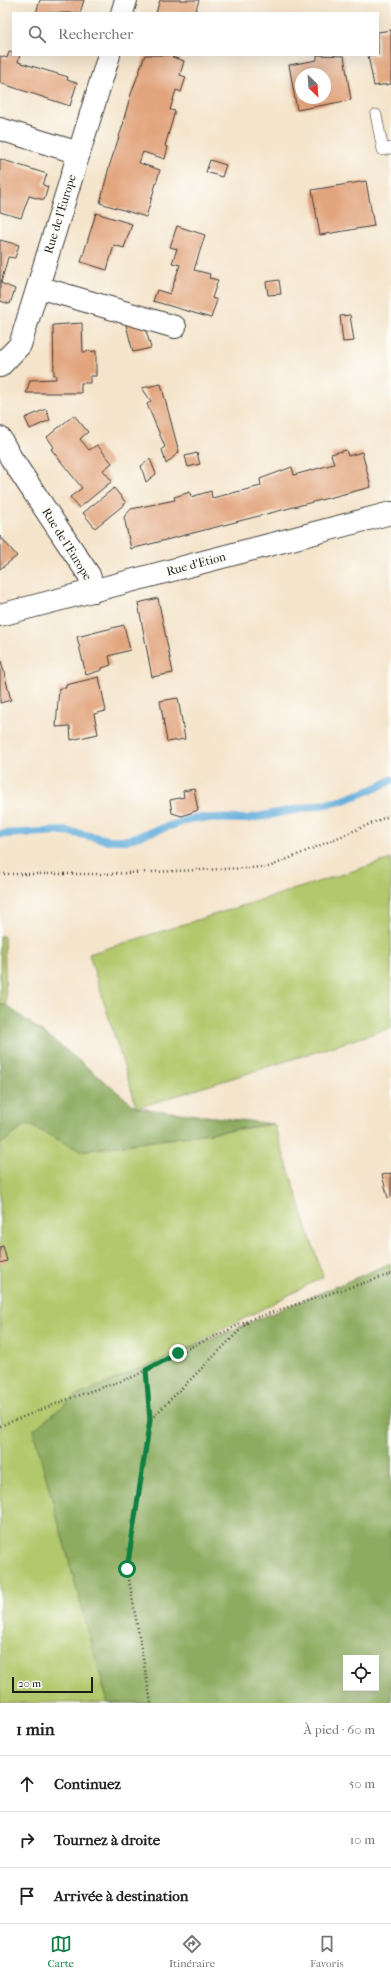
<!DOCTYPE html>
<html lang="fr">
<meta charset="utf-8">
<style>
:root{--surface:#fff;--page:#f6f6f6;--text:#222;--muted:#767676;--line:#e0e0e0;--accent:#0b8043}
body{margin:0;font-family:"IM FELL French Canon",serif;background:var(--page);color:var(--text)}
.controls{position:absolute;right:12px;bottom:12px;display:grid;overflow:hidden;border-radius:0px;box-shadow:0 4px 16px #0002}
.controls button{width:36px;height:36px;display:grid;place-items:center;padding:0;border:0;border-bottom:1px solid var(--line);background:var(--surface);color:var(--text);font:20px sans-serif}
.compass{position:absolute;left:295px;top:68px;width:36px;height:36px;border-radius:50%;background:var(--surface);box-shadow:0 4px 16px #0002;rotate:155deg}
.scale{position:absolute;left:12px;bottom:10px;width:81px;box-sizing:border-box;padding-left:4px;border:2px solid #1c1c1c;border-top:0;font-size:11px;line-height:14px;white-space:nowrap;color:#1c1c1c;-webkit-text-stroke:3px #fdfcf7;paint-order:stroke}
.stop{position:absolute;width:12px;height:12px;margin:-9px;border:3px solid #0b8043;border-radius:50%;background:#fff}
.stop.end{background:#0b8043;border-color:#fff;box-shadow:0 1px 4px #0008}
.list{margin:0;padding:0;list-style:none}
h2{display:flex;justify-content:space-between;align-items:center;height:52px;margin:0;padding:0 16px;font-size:17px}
h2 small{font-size:13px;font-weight:400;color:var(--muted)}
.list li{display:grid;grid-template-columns:26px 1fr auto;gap:12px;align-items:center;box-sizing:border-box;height:56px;padding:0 16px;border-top:1px solid var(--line)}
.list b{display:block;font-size:15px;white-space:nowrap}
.list em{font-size:13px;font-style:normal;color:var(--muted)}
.icon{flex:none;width:22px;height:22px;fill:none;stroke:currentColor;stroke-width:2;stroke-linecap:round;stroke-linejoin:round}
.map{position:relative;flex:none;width:391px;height:1703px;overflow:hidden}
.search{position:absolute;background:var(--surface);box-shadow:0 4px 16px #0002;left:12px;right:12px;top:12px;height:44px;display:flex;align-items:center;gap:10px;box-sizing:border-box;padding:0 14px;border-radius:0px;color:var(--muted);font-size:15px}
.sheet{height:220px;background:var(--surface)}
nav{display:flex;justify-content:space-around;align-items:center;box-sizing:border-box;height:56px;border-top:1px solid var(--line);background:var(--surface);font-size:11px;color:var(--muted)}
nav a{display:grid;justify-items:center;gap:2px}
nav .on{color:var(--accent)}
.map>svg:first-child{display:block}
.green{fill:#b2c86c;stroke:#677244;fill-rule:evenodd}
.forest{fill:#8dac60;stroke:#54643e;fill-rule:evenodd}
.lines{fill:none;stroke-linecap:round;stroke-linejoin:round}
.stream{stroke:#65aedc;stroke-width:8}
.building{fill:#e2a47d;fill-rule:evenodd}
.service-casing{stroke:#3c3a36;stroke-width:12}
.minor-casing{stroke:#3c3a36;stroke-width:24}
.path{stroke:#3c3a36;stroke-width:2.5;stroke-dasharray:1 3;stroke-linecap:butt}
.service{stroke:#fff;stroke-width:11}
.minor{stroke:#fff;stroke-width:22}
.route{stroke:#0b8043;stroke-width:5}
.labels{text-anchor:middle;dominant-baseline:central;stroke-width:4;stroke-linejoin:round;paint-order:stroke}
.street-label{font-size:12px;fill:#1c1c1c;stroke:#fdfcf7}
</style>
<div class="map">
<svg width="391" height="1703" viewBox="0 0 391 1703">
<rect width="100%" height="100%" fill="#fdfcf7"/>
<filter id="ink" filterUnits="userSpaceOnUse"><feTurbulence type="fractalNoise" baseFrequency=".025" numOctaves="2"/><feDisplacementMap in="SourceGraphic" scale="8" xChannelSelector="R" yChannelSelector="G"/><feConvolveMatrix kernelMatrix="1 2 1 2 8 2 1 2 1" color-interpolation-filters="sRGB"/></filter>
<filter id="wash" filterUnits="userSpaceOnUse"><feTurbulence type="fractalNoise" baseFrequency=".012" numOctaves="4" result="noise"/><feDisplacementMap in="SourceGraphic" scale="16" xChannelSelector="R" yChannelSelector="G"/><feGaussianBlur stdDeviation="0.9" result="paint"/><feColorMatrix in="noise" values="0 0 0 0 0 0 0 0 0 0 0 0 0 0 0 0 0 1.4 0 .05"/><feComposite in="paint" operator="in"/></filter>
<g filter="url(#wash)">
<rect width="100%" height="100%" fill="#f4e4cb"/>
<!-- green -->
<path class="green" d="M391,859V1028L137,1108L89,954Z
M0,936H4L6,1005H0Z
M27,1123L81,1151L274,1124L323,1277L184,1350L391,1453V1703H0V1145ZM346,1658H376V1688H346Z"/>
<!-- forest -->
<path class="forest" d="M0,1005H6L62,1047L137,1108L274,1124L81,1151L27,1124L0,1145Z
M391,1263V1703H108L33,1430L76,1396ZM346,1658H376V1688H346Z"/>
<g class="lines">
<!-- stream -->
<path class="stream" d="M0,834L66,831L108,840H127L194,818L247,819L341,801L376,788L391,780"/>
</g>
<g id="blocks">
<!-- building -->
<path class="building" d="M40,0H84L80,13H36Z
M160,0H199L195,13H156Z
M391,30V84L374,86L368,55H378V32Z
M9,52L13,53V55H20L18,62L68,77L67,80L77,83L70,106L0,83V56L7,58Z
M145,55H173L172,57L184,61L180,75L186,77L181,92L176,90L170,110L175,111L165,146L168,147L165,159L143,152L139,163L160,170L146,217L100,203L109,167L124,122H123L130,97Z
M317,55L344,56L351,100L297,110L289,65L317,60ZM301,74H325V98H301Z
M0,159L47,174L43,185L48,187L44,200L29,196L21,218L0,212Z
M210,160L226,165L222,177L206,172Z
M366,181L374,226L320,235L312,190Z
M96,213L132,224L124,248L114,245L107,270L81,262Z
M177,226L205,235L194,270L210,274L209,278L218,280L212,298L217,300L211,318L153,301L157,290L170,294L180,265L172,263L177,249L170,247Z
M0,240L19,245L15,258L8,257L1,283L15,289L10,304L0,301Z
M279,280L281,294L268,295L266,282Z
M350,315L354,341L343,342L340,316Z
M125,321L145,327L151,348L133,352Z
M82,323L83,352L96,351V376H90V383H81V393H26L30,380L56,379V375H54L53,325Z
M161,384L179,452L166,464L162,449L165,447L147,404L151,401L142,388Z
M46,409L50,420L30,429L25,418Z
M74,415L88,432L80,439L89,450L97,445L112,463L103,470L112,481L79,508L70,497L82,488L51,449L54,447L47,437Z
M346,450L348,456L362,452L371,487L131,549L124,517L131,509L175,500L174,497L190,492L191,497L211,491L212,498L261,486L260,479L292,467L294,475L334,464L331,454Z
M197,453L200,464L188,467L185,456Z
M150,459L156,474L146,482L141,466Z
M114,488L126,503L95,528L83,513Z
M0,536L17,556L0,569Z
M158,598L173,673L152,677L138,603Z
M124,625L130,650L109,656L111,665L102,668V670L86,675L77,637Z
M0,657L11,700L0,703Z
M99,677L106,711L94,714L98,734L71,740L70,726L56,727L59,688H66V685Z
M178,698L185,739L167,742L160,701Z
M194,789L198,810L182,816L172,813L170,800L184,797L183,791Z
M391,1173V1197L388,1198L382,1175Z
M3,1246L7,1261L0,1263V1247Z"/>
</g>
</g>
<g filter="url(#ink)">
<use href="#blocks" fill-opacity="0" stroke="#3c3a36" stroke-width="1"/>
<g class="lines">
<defs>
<path id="service" d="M376,115L383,150L391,148"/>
<path id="minor" d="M122,13L126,0
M0,129L79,153
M38,287L175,327
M0,366L20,345L109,55
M0,438L11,458L89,575L94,591
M0,615L391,513"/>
</defs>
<!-- service casing -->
<use href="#service" class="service-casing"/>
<!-- minor casing -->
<use href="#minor" class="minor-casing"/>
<!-- path -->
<path class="path" d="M0,874H106L269,867L391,815
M146,1370L150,1420
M0,1426L76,1396L133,1377L178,1353L248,1321
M151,1703L127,1569L150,1420L251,1319L391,1274"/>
<!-- service -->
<use href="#service" class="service"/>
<!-- minor -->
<use href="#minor" class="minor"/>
</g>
</g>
<g class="lines" filter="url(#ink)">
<!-- route -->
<path class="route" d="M127,1569L150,1420L146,1370L178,1353"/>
</g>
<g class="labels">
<!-- street labels -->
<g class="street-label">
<text transform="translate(60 214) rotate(-73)">Rue de l'Europe</text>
<text transform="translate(67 544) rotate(58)">Rue de l'Europe</text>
<text transform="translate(196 564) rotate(-15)">Rue d'Etion</text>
</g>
</g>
</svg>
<div class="controls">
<button><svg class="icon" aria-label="locate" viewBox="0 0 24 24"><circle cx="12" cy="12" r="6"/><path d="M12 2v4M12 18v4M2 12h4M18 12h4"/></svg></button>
</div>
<svg class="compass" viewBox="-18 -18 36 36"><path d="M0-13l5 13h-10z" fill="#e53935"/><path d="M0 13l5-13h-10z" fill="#767676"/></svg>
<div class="scale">20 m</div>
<div class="stop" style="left:127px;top:1569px"></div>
<div class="stop end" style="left:178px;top:1353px"></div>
<div class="search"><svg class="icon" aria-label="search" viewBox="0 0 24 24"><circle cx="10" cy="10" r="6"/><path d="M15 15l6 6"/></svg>Rechercher</div>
</div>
<section class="sheet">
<h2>1 min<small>À pied · 60 m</small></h2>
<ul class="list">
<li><svg class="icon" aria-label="ahead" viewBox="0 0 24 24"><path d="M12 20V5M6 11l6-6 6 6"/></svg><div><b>Continuez</b></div><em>50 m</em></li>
<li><svg class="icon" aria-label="right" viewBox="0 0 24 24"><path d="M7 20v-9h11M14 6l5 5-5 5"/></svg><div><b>Tournez à droite</b></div><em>10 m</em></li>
<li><svg class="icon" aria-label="arrive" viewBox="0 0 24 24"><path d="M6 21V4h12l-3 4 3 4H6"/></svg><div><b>Arrivée à destination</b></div></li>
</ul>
</section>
<nav>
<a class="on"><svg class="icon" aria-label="map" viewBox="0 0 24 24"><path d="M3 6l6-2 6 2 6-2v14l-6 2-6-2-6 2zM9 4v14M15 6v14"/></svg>Carte</a>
<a><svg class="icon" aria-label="directions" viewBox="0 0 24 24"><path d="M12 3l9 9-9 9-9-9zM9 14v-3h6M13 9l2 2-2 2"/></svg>Itinéraire</a>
<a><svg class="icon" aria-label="saved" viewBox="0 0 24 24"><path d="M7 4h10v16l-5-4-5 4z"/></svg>Favoris</a>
</nav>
